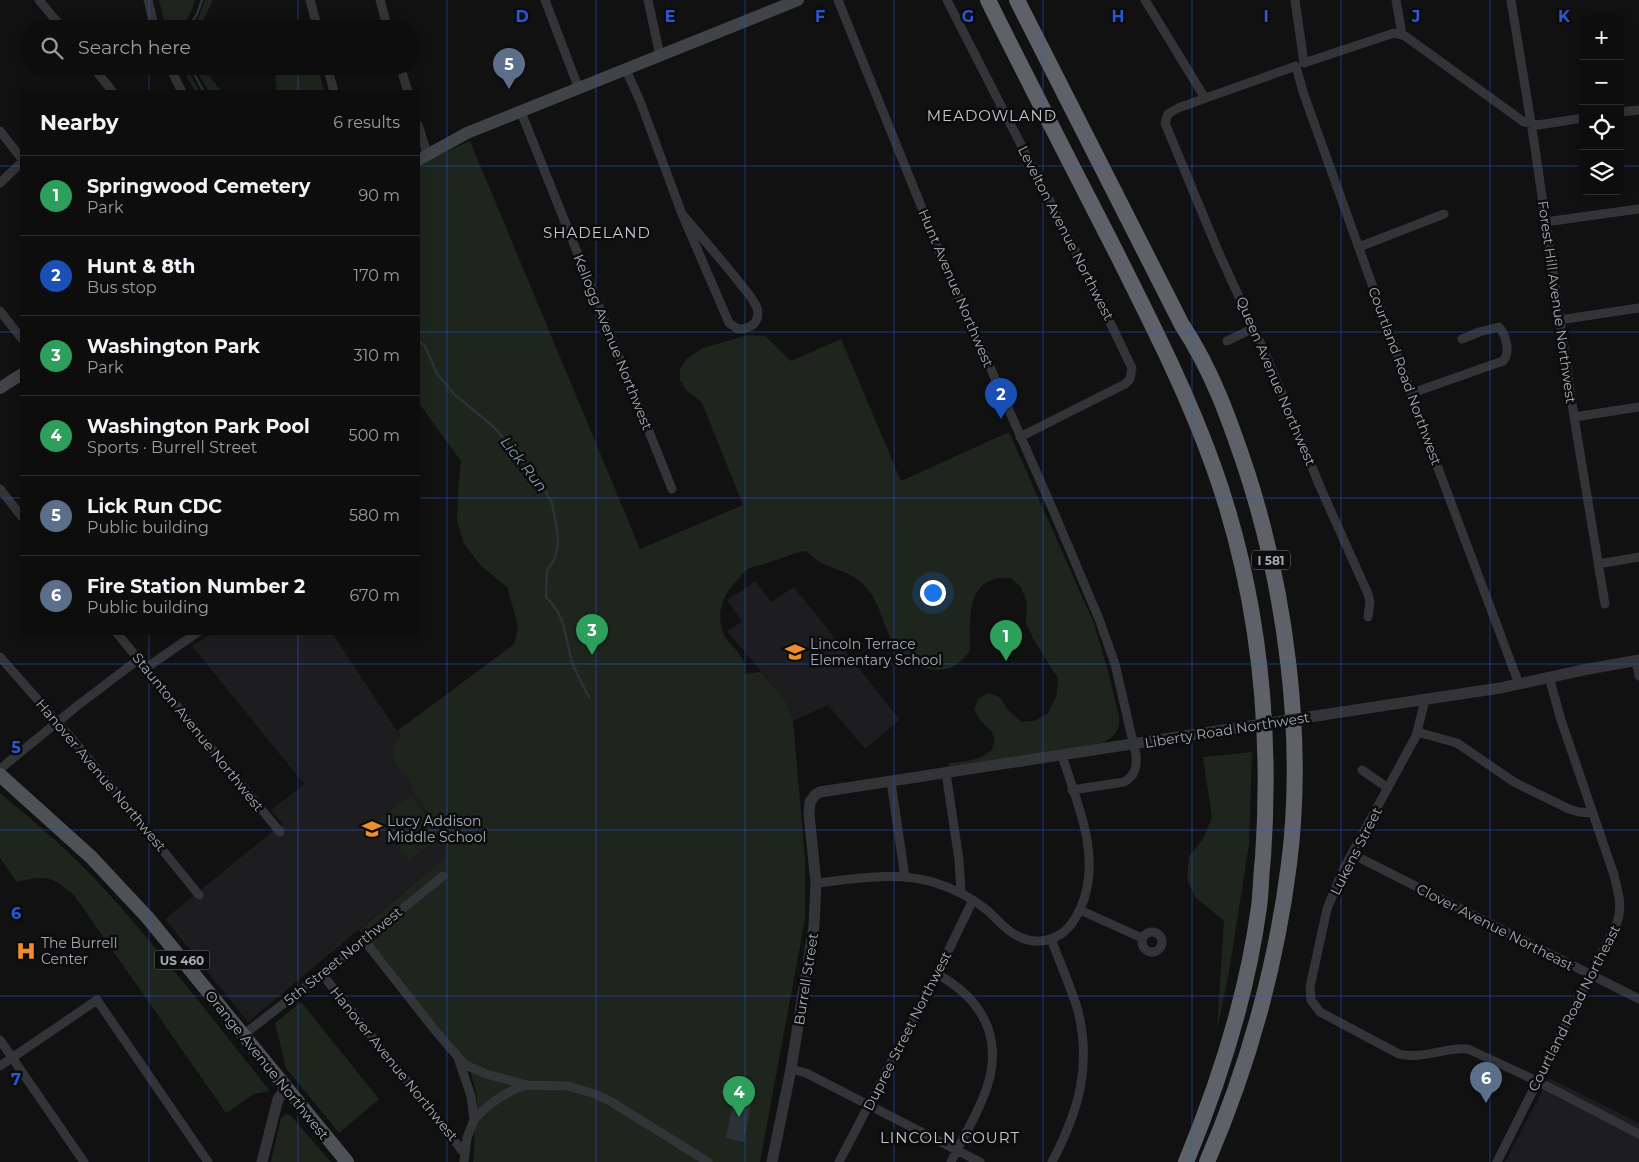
<!DOCTYPE html>
<meta charset="utf-8">
<style>
:root{--surface:#0d0d0e;--page:#1b1b1c;--text:#f1f3f6;--muted:#9a9c9e;--line:#2d2d2e;--accent:#ee8d2d}
body{margin:0;font-family:Montserrat,sans-serif;background:var(--page);color:var(--text)}
.controls{position:absolute;right:15px;top:15px;display:grid;overflow:hidden;border-radius:5px;box-shadow:0 2px 12px #0003}
.controls button{width:45px;height:45px;display:grid;place-items:center;padding:0;border:0;border-bottom:1px solid var(--line);background:var(--surface);color:var(--text);font:25px sans-serif}
.you{position:absolute;left:932px;top:592px;width:18px;height:18px;margin:-12px;border:4px solid #fff;border-radius:50%;background:#1a73e8;box-shadow:0 0 0 8px #1a73e833}
.badge{display:grid;place-items:center;width:32px;height:32px;border-radius:50%;background:var(--accent);color:#fff;font-size:16px;font-weight:700}
.pin{position:absolute;translate:-50% -41px;filter:drop-shadow(0 1px 2px #0008)}
.pin::after{content:'';position:absolute;top:26px;width:18px;height:15px;background:inherit;clip-path:polygon(0 0,100% 0,50% 100%)}
.list{margin:0;padding:0;list-style:none}
h2{display:flex;justify-content:space-between;align-items:center;height:65px;margin:0;padding:0 20px;font-size:21px}
h2 small{font-size:16px;font-weight:400;color:var(--muted)}
.list li{display:grid;grid-template-columns:32px 1fr auto;gap:15px;align-items:center;box-sizing:border-box;height:80px;padding:0 20px;border-top:1px solid var(--line)}
.list b{display:block;font-size:19px;white-space:nowrap}
.list p{margin:0;font-size:16px;white-space:nowrap;color:var(--muted)}
.list em{font-size:16px;font-style:normal;color:var(--muted)}
.icon{flex:none;width:28px;height:28px;fill:none;stroke:currentColor;stroke-width:2;stroke-linecap:round;stroke-linejoin:round}
.map{position:relative;flex:none;width:1639px;height:1162px;overflow:hidden}
.search{position:absolute;background:var(--surface);box-shadow:0 2px 12px #0003;left:20px;top:20px;width:400px;height:55px;display:flex;align-items:center;gap:12px;box-sizing:border-box;padding:0 18px;border-radius:28px;color:var(--muted);font-size:19px}
.panel{position:absolute;background:var(--surface);box-shadow:0 2px 12px #0003;left:20px;top:90px;width:400px;height:545px;border-radius:5px}
.map>svg:first-child{display:block}
.built{fill:#1d1d1f}
.green{fill:#1d251d}
.water{fill:#2a3438}
.lines{fill:none;stroke-linecap:round;stroke-linejoin:round}
.stream{stroke:#2a3438;stroke-width:2.5}
.minor{stroke:#323437;stroke-width:9}
.tertiary{stroke:#323437;stroke-width:11}
.secondary{stroke:#404347;stroke-width:12}
.primary{stroke:#4e5156;stroke-width:14}
.motorway{stroke:#5e6268;stroke-width:16}
.tertiary-bridge{stroke:#323437;stroke-width:11}
.grid{fill:none;stroke:#2a57d4;stroke-width:1;stroke-opacity:0.55}
.labels{text-anchor:middle;dominant-baseline:central;stroke-width:5;stroke-linejoin:round;paint-order:stroke}
.shield{fill:#0c0c0d;stroke:#757b81;stroke-width:1}
.shield-label{font-size:12px;font-weight:bold;fill:#a2aab3}
.street-label{font-size:14px;fill:#a2aab3;stroke:#0c0c0d}
.poi-label{font-size:14px;fill:#a2aab3;stroke:#0c0c0d;text-anchor:start}
.neighbourhood-label{font-size:15px;letter-spacing:1px;fill:#c3c8cf;stroke:#0c0c0d}
.water-label{font-size:15px;font-style:italic;fill:#799eae;stroke:#0c0c0d}
.grid-label{font-size:16px;text-anchor:middle;font-weight:bold;fill:#2a57d4;stroke:#0c0c0d;stroke-width:5;stroke-linejoin:round;paint-order:stroke}
</style>
<div class="map">
<svg width="1639" height="1162" viewBox="0 0 1639 1162">
<rect width="100%" height="100%" fill="#111112"/>
<!-- built -->
<path class="built" d="M756,581L771,602L794,587L900,720L865,749L828,705L793,721L786,701L727,631L742,622L727,600Z
M212,633H332L397,731L472,835L248,1022L165,919L282,824L271,810L304,784L192,646Z
M1549,1078L1639,1123V1162H1505Z"/>
<!-- green -->
<path class="green" d="M159,0H195L191,12L181,29H166Z
M205,0H213L199,29H192L199,16Z
M180,66H185L200,92H196Z
M194,66H201L222,92H209Z
M274,66H318L324,92H277Z
M470,141L640,549L743,505L702,403L686,390L680,380V369L686,359L703,348L748,335L765,336L791,361L841,339L901,481L1009,432L1093,621L1107,667L1119,717C1120,731 1114,737 1102,743L949,768V763C963,762 1001,759 993,735C991,728 984,726 980,720C978,717 976,713 974,710L978,699L988,693L999,697L1010,712L1022,722L1034,721L1048,713L1056,697L1058,679L1033,638L1026,623L1027,603L1021,587L1011,578C1006,578 1000,577 995,579C965,586 970,629 970,651C958,666 948,673 928,669C920,667 906,663 900,657C898,655 896,650 895,647C883,626 880,600 862,583C846,568 821,569 807,551C796,551 779,560 767,563C761,565 753,566 748,569C745,570 742,574 740,577C725,592 715,610 723,632C728,646 750,657 744,674L761,672L786,701L793,721L805,858V919L760,1162H473L477,1096L471,1074L359,930L448,855L446,837L414,793L409,778L399,768L392,757L394,743L401,736L397,731L513,645L516,638L518,626L507,587L481,566L464,544L457,521L458,489L461,461L418,402V164Z
M1252,752L1249,844L1229,972L1217,1030L1224,921L1195,897L1187,879L1189,857L1203,839L1212,817L1203,757Z
M0,793C32,820 65,847 93,877C157,945 212,1019 270,1091L254,1094L226,1113L74,895C51,876 46,875 17,882L0,858Z
M411,795L441,836L409,860L378,820Z
M301,1002L379,1099L339,1133L286,1068L275,1023Z
M286,1114L291,1116L331,1162H271L281,1118Z"/>
<!-- water -->
<path class="water" d="M724,1082L754,1087L744,1142L726,1138L734,1097L721,1094Z"/>
<g class="lines">
<!-- stream -->
<path class="stream" d="M188,29L197,14L202,0
M190,66L204,92
M418,341L425,346L437,374L455,395L495,428L540,482L552,503L557,530L558,544L555,558L547,571L546,597C566,617 564,632 571,658C574,671 583,685 589,697"/>
<!-- minor -->
<path class="minor" d="M39,0L63,29
M148,0L155,29
M310,0L318,29
M380,0L388,29
M545,0L579,89
M648,0L660,56
M838,0L942,258L1053,510L1099,619L1115,664L1136,755C1137,767 1135,776 1124,782L1072,790
M947,0L1080,260L1132,368L1130,379L1125,384L1020,437
M1145,0L1205,98
M1295,0L1304,63L1394,33L1405,36L1524,122L1538,125L1583,118
M1396,0L1402,34
M1511,0L1535,148L1574,417L1605,604
M92,66L113,92
M169,66L182,92
M327,66L334,92
M400,66L408,92
M626,70L640,101L682,214
M521,112L672,489
M1620,112L1639,110
M418,125L427,153
M0,131L22,159
M0,183L22,162
M682,214C702,238 723,261 742,286C747,292 754,300 757,308C761,323 750,329 738,329L729,323Z
M1545,222L1639,209
M1359,247L1444,214
M0,311L22,339
M1559,320L1639,308
M1227,341L1254,328
M1412,393L1503,361C1511,353 1506,335 1499,327L1479,332L1462,339
M1574,417L1639,407
M0,489L22,517
M1598,564L1639,557
M1368,617L1370,602L1368,594L1321,489L1268,360L1218,251L1165,123L1168,114L1178,108L1296,66L1303,92L1435,460L1519,684
M116,632L280,832
M0,657L74,741L199,895
M1636,661L1639,676
M146,668L198,632
M1425,700L1416,736L1343,870L1327,909L1310,987L1311,1000L1320,1012L1399,1054C1422,1060 1445,1047 1468,1049L1537,1081L1639,1134
M1417,732L1457,743L1514,782L1569,809L1579,812L1593,813
M0,769L77,706L139,659
M1362,770L1388,788
M946,773L959,860L961,893
M891,782L905,877
M1352,854L1639,999
M816,883C855,879 894,871 933,882C952,888 971,897 987,910C998,920 1008,933 1022,938C1036,944 1053,941 1065,931C1074,923 1080,911 1084,899C1100,850 1076,802 1062,755
M1080,910L1142,938
M1142 942a10 10 0 1 1 20 0a10 10 0 1 1-20 0Z
M1051,939C1060,963 1071,987 1078,1011C1092,1068 1078,1112 1052,1162
M364,940L434,1029L464,1064L486,1074L527,1085L568,1086L595,1094L610,1101L708,1162
M322,974L465,1154
M937,974C988,1002 1006,1046 982,1100C973,1122 961,1141 951,1162
M243,1035L322,974L443,876
M0,1040L84,1162
M459,1061L471,1096L474,1120L467,1138L464,1162
M0,1066L97,1000L208,1162
M791,1069L806,1073L980,1162
M474,1120C486,1105 508,1090 527,1085
M839,1162L937,974L973,900
M1497,1162L1617,923C1623,907 1618,892 1614,875L1561,720L1549,677"/>
<!-- tertiary -->
<path class="tertiary" d="M1322,715L1500,688L1583,670L1639,660
M262,1162L278,1099L286,1089
M772,1162L791,1069L814,926L816,883L809,814L810,802L815,795L820,792L1236,728"/>
<!-- secondary -->
<path class="secondary" d="M418,160L467,133L798,0
M0,388L22,374"/>
<!-- primary -->
<path class="primary" d="M0,775L91,857L148,918L347,1162"/>
<!-- motorway -->
<path class="motorway" d="M988,0C1029,83 1072,166 1114,248C1150,320 1187,392 1214,468C1258,592 1272,726 1263,858C1261,874 1261,891 1259,907C1247,996 1220,1080 1186,1162
M1017,0L1182,325C1212,370 1230,421 1247,472C1286,593 1305,738 1289,864C1276,967 1248,1067 1207,1162"/>
<!-- tertiary-bridge -->
<path class="tertiary-bridge" d="M1236,728L1322,715"/>
</g>
<!-- grid -->
<path class="grid" d="M149,0V29M298,0V29M447,0V1162M596,0V1162M745,0V1162M894,0V1162M1043,0V1162M1192,0V1162M1341,0V1162M1490,0V1162M149,66V92M298,66V92M0,166H22M418,166H1583M1620,166H1639M0,332H22M418,332H1639M0,498H22M418,498H1639M149,632V1162M298,632V1162M0,664H1639M0,830H1639M0,996H1639"/>
<!-- icons -->
<defs>
<symbol id="school-bare" viewBox="-9 -9 18 18"><path d="M0-5L7-2L0 1L-7-2ZM-4 1L0 2.5L4 1V4Q0 6-4 4Z" fill="#ee8d2d" stroke="#0c0c0d" stroke-width="2.5" paint-order="stroke"/></symbol>
<symbol id="hospital-bare" viewBox="-9 -9 18 18"><path d="M-5-5h3v3.5h4V-5h3V5h-3V1.5h-4V5h-3Z" fill="#ee8d2d" stroke="#0c0c0d" stroke-width="2.5" paint-order="stroke"/></symbol>
</defs>
<g fill-rule="evenodd">
<use href="#school-bare" x="781" y="638" width="28" height="28"/>
<use href="#school-bare" x="358" y="815" width="28" height="28"/>
<use href="#hospital-bare" x="12" y="937" width="28" height="28"/>
</g>
<g class="labels">
<!-- shield labels -->
<g class="shield">
<rect x="1252" y="550.5" width="38" height="19" rx="4"/>
<rect x="154.5" y="950.5" width="55" height="19" rx="4"/>
</g>
<g class="shield-label">
<text x="1271" y="560">I 581</text>
<text x="182" y="960">US 460</text>
</g>
<!-- street labels -->
<g class="street-label">
<text transform="translate(1066 233) rotate(63)">Levelton Avenue Northwest</text>
<text transform="translate(956 288) rotate(67)">Hunt Avenue Northwest</text>
<text transform="translate(1557 302) rotate(82)">Forest Hill Avenue Northwest</text>
<text transform="translate(613 342) rotate(68)">Kellogg Avenue Northwest</text>
<text transform="translate(1405 376) rotate(70)">Courtland Road Northwest</text>
<text transform="translate(1276 381) rotate(67)">Queen Avenue Northwest</text>
<text transform="translate(1227 730) rotate(-9)">Liberty Road Northwest</text>
<text transform="translate(198 732) rotate(51)">Staunton Avenue Northwest</text>
<text transform="translate(101 775) rotate(50)">Hanover Avenue Northwest</text>
<text transform="translate(1356 851) rotate(-63)">Lukens Street</text>
<text transform="translate(1495 927) rotate(27)">Clover Avenue Northeast</text>
<text transform="translate(343 956) rotate(-39)">5th Street Northwest</text>
<text transform="translate(806 979) rotate(-81)">Burrell Street</text>
<text transform="translate(1574 1008) rotate(-63)">Courtland Road Northeast</text>
<text transform="translate(907 1031) rotate(-63)">Dupree Street Northwest</text>
<text transform="translate(394 1064) rotate(51)">Hanover Avenue Northwest</text>
<text transform="translate(267 1065) rotate(51)">Orange Avenue Northwest</text>
</g>
<!-- poi labels -->
<g class="poi-label">
<text x="810" y="644">Lincoln Terrace<tspan x="810" dy="16">Elementary School</tspan></text>
<text x="387" y="821">Lucy Addison<tspan x="387" dy="16">Middle School</tspan></text>
<text x="41" y="943">The Burrell<tspan x="41" dy="16">Center</tspan></text>
</g>
<!-- neighbourhood labels -->
<g class="neighbourhood-label">
<text x="992" y="115">MEADOWLAND</text>
<text x="597" y="232">SHADELAND</text>
<text x="950" y="1137">LINCOLN COURT</text>
</g>
<!-- water labels -->
<g class="water-label">
<text transform="translate(524 464) rotate(52)">Lick Run</text>
</g>
</g>
<g class="grid-label">
<text x="522" y="22">D</text>
<text x="670" y="22">E</text>
<text x="820" y="22">F</text>
<text x="968" y="22">G</text>
<text x="1118" y="22">H</text>
<text x="1266" y="22">I</text>
<text x="1416" y="22">J</text>
<text x="1564" y="22">K</text>
<text x="16" y="753">5</text>
<text x="16" y="919">6</text>
<text x="16" y="1085">7</text>
</g>
</svg>
<div class="controls">
<button>+</button>
<button>−</button>
<button><svg class="icon" aria-label="locate" viewBox="0 0 24 24"><circle cx="12" cy="12" r="6"/><path d="M12 2v4M12 18v4M2 12h4M18 12h4"/></svg></button>
<button><svg class="icon" aria-label="layers" viewBox="0 0 24 24"><path d="M12 4l9 5-9 5-9-5zM3 14l9 5 9-5"/></svg></button>
</div>
<div class="you"></div>
<div class="pin badge" style="left:1006px;top:661px;background:#2e9e5b">1</div>
<div class="pin badge" style="left:1001px;top:419px;background:#1a4fb4">2</div>
<div class="pin badge" style="left:592px;top:655px;background:#2e9e5b">3</div>
<div class="pin badge" style="left:739px;top:1117px;background:#2e9e5b">4</div>
<div class="pin badge" style="left:509px;top:89px;background:#5c6f8a">5</div>
<div class="pin badge" style="left:1486px;top:1103px;background:#5c6f8a">6</div>
<div class="search"><svg class="icon" aria-label="search" viewBox="0 0 24 24"><circle cx="10" cy="10" r="6"/><path d="M15 15l6 6"/></svg>Search here</div>
<section class="panel">
<h2>Nearby<small>6 results</small></h2>
<ul class="list">
<li><span class="badge" style="background:#2e9e5b">1</span><div><b>Springwood Cemetery</b><p>Park</p></div><em>90 m</em></li>
<li><span class="badge" style="background:#1a4fb4">2</span><div><b>Hunt &amp; 8th</b><p>Bus stop</p></div><em>170 m</em></li>
<li><span class="badge" style="background:#2e9e5b">3</span><div><b>Washington Park</b><p>Park</p></div><em>310 m</em></li>
<li><span class="badge" style="background:#2e9e5b">4</span><div><b>Washington Park Pool</b><p>Sports · Burrell Street</p></div><em>500 m</em></li>
<li><span class="badge" style="background:#5c6f8a">5</span><div><b>Lick Run CDC</b><p>Public building</p></div><em>580 m</em></li>
<li><span class="badge" style="background:#5c6f8a">6</span><div><b>Fire Station Number 2</b><p>Public building</p></div><em>670 m</em></li>
</ul>
</section>
</div>
